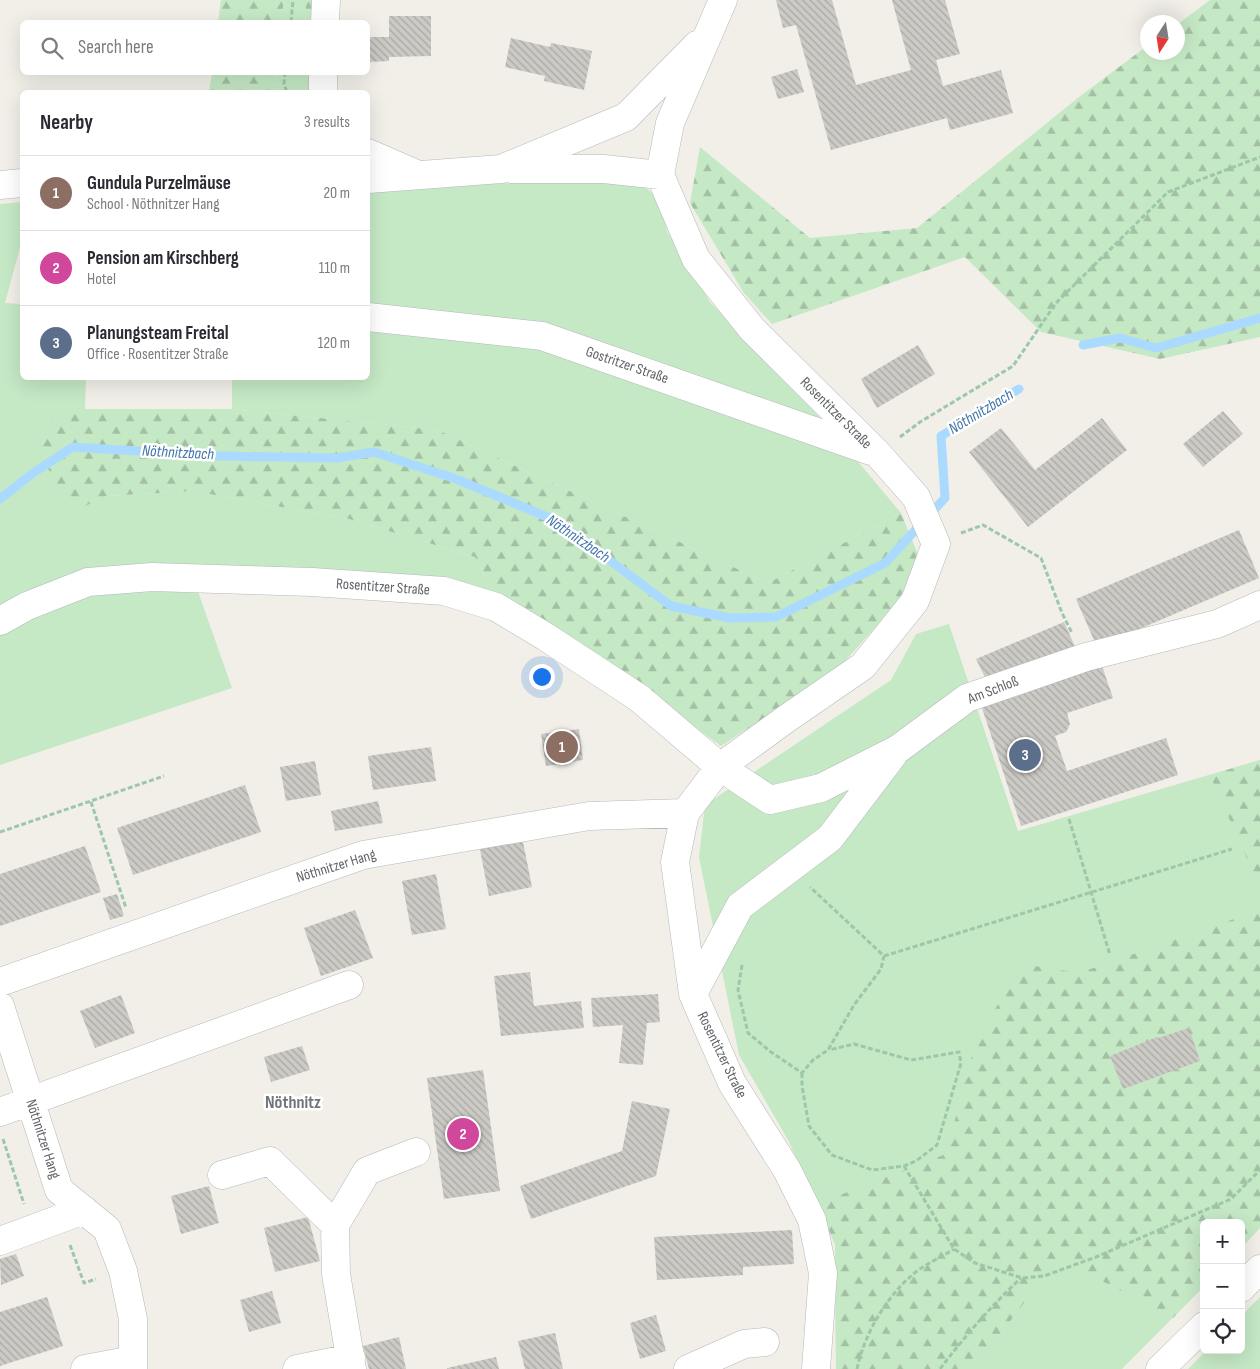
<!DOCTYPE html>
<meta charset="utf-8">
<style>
:root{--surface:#fff;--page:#f2f2f3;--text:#2b2b33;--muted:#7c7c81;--line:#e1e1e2;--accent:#7c3aed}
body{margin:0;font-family:"Sofia Sans Condensed",sans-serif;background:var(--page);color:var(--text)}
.controls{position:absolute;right:15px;bottom:15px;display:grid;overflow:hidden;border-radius:8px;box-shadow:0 5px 20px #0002}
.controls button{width:45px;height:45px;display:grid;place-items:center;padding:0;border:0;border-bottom:1px solid var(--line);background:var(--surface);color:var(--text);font:25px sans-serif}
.compass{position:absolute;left:1140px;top:15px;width:45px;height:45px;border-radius:50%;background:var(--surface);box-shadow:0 5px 20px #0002;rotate:192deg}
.you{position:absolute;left:541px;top:676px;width:18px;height:18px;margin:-12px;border:4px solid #fff;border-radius:50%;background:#1a73e8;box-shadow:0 0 0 8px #1a73e833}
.badge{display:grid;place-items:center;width:32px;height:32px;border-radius:50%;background:var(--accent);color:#fff;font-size:16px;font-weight:700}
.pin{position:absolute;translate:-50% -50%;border:2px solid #fff;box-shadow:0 1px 5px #0006}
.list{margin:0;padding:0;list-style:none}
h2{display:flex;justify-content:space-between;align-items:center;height:65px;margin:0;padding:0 20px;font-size:21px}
h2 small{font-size:16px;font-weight:400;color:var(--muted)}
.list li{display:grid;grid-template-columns:32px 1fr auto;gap:15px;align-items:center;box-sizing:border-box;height:75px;padding:0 20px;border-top:1px solid var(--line)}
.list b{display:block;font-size:19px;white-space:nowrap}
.list p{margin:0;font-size:16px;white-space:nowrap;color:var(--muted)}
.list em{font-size:16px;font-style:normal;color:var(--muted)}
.icon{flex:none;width:28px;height:28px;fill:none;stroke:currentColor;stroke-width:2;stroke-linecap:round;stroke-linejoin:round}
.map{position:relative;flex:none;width:1260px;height:1369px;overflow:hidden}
.search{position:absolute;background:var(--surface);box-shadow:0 5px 20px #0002;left:20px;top:20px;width:350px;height:55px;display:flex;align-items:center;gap:12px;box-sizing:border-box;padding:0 18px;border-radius:8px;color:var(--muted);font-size:19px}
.panel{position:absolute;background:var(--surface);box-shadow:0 5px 20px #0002;left:20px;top:90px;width:350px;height:290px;border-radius:8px}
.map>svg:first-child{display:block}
.green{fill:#c5e8c5}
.forest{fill:url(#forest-firs)}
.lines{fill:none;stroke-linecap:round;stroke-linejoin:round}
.stream{stroke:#aadaff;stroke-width:9}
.building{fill:url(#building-back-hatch)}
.minor-casing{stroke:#b5b8bc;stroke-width:29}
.path{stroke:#9cc7a9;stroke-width:3;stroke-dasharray:5 2.5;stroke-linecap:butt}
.minor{stroke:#fff;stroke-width:28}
.labels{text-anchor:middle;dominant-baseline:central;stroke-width:5;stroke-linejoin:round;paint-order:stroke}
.street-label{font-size:15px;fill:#5f6368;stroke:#fff}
.water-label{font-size:16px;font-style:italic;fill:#4174aa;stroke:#fff}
.quarter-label{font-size:18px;font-weight:bold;fill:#70757a;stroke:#fff}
</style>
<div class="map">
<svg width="1260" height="1369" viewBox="0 0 1260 1369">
<defs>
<pattern id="forest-firs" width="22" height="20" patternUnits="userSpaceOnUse" patternTransform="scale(1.25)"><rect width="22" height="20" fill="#c5e8c5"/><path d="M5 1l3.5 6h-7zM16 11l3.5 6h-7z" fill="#a3c0a4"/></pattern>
<pattern id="building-back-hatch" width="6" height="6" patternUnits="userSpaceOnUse" patternTransform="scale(1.25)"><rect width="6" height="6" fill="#cccac5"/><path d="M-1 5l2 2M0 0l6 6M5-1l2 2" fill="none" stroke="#a9a8a4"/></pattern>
</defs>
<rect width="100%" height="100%" fill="#f1efe8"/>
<!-- green -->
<path class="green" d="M284,0H306L305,22H281Z
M276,73H315L316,92H263L274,88Z
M638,181L661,201L667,231L710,302L830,428L901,513L768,583L438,430L232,409V378H368V193L458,184Z
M22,202V240L5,303L22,304V378H86L85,409H59L71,512L106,496L193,491L349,519L475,557L496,596L147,569L0,609V204Z
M196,586L232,688L0,765V628L71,597Z
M949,624L1018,831L1260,760V1228L1241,1248V1223H1204V1286L1122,1369H836L835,1244L788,1140L739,1055L699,857L705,805L891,680L916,634Z
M1260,1297V1369H1188L1207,1350H1241V1316Z"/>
<!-- forest -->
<path class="forest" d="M221,0H284L281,22H218Z
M306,0H319L318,22H305Z
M1210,0H1260V337L1160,359L1041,332L965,257L772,324L744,293L690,203L700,147L810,238L917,228L1079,97L1147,46L1148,52H1178V24Z
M212,73H276L274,88L263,92H209Z
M59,409H232L438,430L768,583L901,513L919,557L898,602L837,670L721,746L615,670L496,596L475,557L349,519L193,491L106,496L71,513L36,445Z
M1260,760V888L1210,775Z
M1260,910V1228L1241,1248V1223H1204V1286L1173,1318L1058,1258L974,1369H836L835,1244L817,1204L946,1154L976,1040L1023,964L1079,973Z"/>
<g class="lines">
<!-- stream -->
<path class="stream" d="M1083,345L1120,338L1156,348L1260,318
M0,499L33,473L73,447L218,456L337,458L374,452L456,479L557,521L671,606L730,618L776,617L885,563L945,498L941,436L1019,389"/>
</g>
<!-- building -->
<path class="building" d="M776,0H832L856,85L911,70L892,0H945L960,54L936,60L943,86L1001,70L1013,113L950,130L947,118L831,150L796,25L783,28Z
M389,16H431V56L389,57V61L368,62V37H389Z
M511,38L550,47L551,43L592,51L584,90L544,81L545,76L505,67Z
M797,69L804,92L778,99L771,77Z
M918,345L935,374L877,408L861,379Z
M1223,411L1243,434L1203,467L1183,444Z
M1102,418L1127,450L1028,527L969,452L1001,428L1035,470Z
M1239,530L1259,578L1097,647L1076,599Z
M1064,622L1076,649L989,685L976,659Z
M1101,663L1113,698L1067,713L1070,724L1066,732L1055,736L1067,771L1166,738L1178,775L1021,826L980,702Z
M579,729L583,760L546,766L541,734Z
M431,747L436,781L373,790L368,756Z
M315,761L321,795L286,801L280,767Z
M245,785L261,832L133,875L117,828Z
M378,801L383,823L335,831L331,811Z
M522,837L532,887L489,896L479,845Z
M85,846L101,892L0,926V874Z
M436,874L446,929L412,935L402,881Z
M117,894L124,916L110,920L103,898Z
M355,910L373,958L321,976L304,928Z
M530,972L534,1006L581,1001L584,1028L501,1036L494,976Z
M658,994L660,1022L647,1023L643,1065L619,1063L623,1025L593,1027L591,998Z
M121,995L135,1033L95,1048L80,1011Z
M1189,1028L1200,1061L1123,1089L1110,1056L1157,1037L1158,1038Z
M302,1046L310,1070L271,1082L264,1057Z
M483,1070L500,1191L444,1199L427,1078Z
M632,1101L670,1109L656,1176L531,1219L520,1186L622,1151Z
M209,1186L219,1223L181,1234L171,1196Z
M308,1217L320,1261L275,1272L264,1228Z
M792,1230L794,1264L743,1267V1275L657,1280L654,1237Z
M16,1254L24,1276L1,1285L0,1259Z
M272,1291L281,1323L249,1332L240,1300Z
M47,1297L63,1346L0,1366V1312Z
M656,1315L666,1351L640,1359L630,1323Z
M555,1333L563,1369H525L518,1341Z
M399,1337L406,1369H369L363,1346Z
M496,1357L499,1369H447V1368Z"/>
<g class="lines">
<defs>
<path id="minor" d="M723,0L670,123L660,175L696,259L752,329L877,453L916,497L936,544L915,601L863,666L786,719L720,767L685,813L675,862L693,994L732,1083L787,1170L812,1220L823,1273L816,1369
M325,22L326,0
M323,92V72
M368,153L414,173
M512,169H604L660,175
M368,179L501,169L626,117L697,45
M0,185L22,183
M368,317L542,336L871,451
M0,621L27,606L88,582L152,577L312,582L444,591L496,607L546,637L639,698L720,767L770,800L821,788L898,749L967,698L1086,657L1217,624L1260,605
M0,982L363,855L589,816L685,813
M693,994L740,906L830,838L893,755
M0,1006L59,1190L107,1229L123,1271L133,1319V1369
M0,1112L349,985
M222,1175L270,1161L335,1225
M0,1241L84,1210
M1241,1288L1260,1269
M85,1369L133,1360
M297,1369L351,1358
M352,1369L336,1274L335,1225L367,1171L416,1152
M688,1369L744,1344L765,1342
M1160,1369L1204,1326"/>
</defs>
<!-- minor casing -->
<use href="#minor" class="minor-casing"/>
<!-- path -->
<path class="path" d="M291,22L293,0
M285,72L284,84L287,92
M900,437L920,422L1013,366L1056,303L1168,192L1260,157
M961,533L983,525L1041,558L1062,613L1072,633
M91,802L126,908
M1069,819L1110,955
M0,832L164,776
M884,956L1232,849
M742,965L738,990L748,1033L771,1052L802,1073L813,1060L828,1050L854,1005L881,969L884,956L810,887
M802,1073V1086L809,1126L832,1155L872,1170L904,1166L916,1161L937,1145L961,1063L959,1052L911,1060L854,1044L829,1050
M3,1139L24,1204
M904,1166L954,1249L975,1263L1022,1278L1044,1276L1096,1257L1231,1199L1260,1170
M70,1245L84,1283L96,1279
M857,1369C864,1335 885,1299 911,1276C923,1265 940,1258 954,1249
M940,1369C965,1336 991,1306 1021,1278"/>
<!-- minor -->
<use href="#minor" class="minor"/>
</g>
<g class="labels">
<!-- street labels -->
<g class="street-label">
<text transform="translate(627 365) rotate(19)">Gostritzer Straße</text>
<text transform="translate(836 413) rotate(45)">Rosentitzer Straße</text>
<text transform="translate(383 587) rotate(4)">Rosentitzer Straße</text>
<text transform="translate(993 690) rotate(-21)">Am Schloß</text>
<text transform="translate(336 866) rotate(-17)">Nöthnitzer Hang</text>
<text transform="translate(722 1055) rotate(64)">Rosentitzer Straße</text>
<text transform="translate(43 1139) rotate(72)">Nöthnitzer Hang</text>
</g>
<!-- water labels -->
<g class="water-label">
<text transform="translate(981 412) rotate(-31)">Nöthnitzbach</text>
<text transform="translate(178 453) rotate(3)">Nöthnitzbach</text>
<text transform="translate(578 539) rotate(34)">Nöthnitzbach</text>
</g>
<!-- quarter labels -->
<g class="quarter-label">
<text x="293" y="1102">Nöthnitz</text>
</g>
</g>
</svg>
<div class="controls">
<button>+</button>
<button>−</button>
<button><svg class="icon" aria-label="locate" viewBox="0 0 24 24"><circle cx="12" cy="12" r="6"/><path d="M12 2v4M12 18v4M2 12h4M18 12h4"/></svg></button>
</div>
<svg class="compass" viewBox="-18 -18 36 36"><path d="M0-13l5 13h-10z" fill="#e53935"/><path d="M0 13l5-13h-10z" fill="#7c7c81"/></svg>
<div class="you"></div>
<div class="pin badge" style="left:562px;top:747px;background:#8d6e63">1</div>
<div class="pin badge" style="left:463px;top:1134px;background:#d1479c">2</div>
<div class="pin badge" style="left:1025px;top:755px;background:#5c6f8a">3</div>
<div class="search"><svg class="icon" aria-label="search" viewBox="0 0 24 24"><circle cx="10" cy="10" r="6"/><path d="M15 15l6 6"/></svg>Search here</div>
<section class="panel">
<h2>Nearby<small>3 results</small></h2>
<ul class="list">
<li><span class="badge" style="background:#8d6e63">1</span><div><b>Gundula Purzelmäuse</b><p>School · Nöthnitzer Hang</p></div><em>20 m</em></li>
<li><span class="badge" style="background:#d1479c">2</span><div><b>Pension am Kirschberg</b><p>Hotel</p></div><em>110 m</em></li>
<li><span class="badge" style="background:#5c6f8a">3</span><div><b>Planungsteam Freital</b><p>Office · Rosentitzer Straße</p></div><em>120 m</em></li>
</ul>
</section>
</div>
